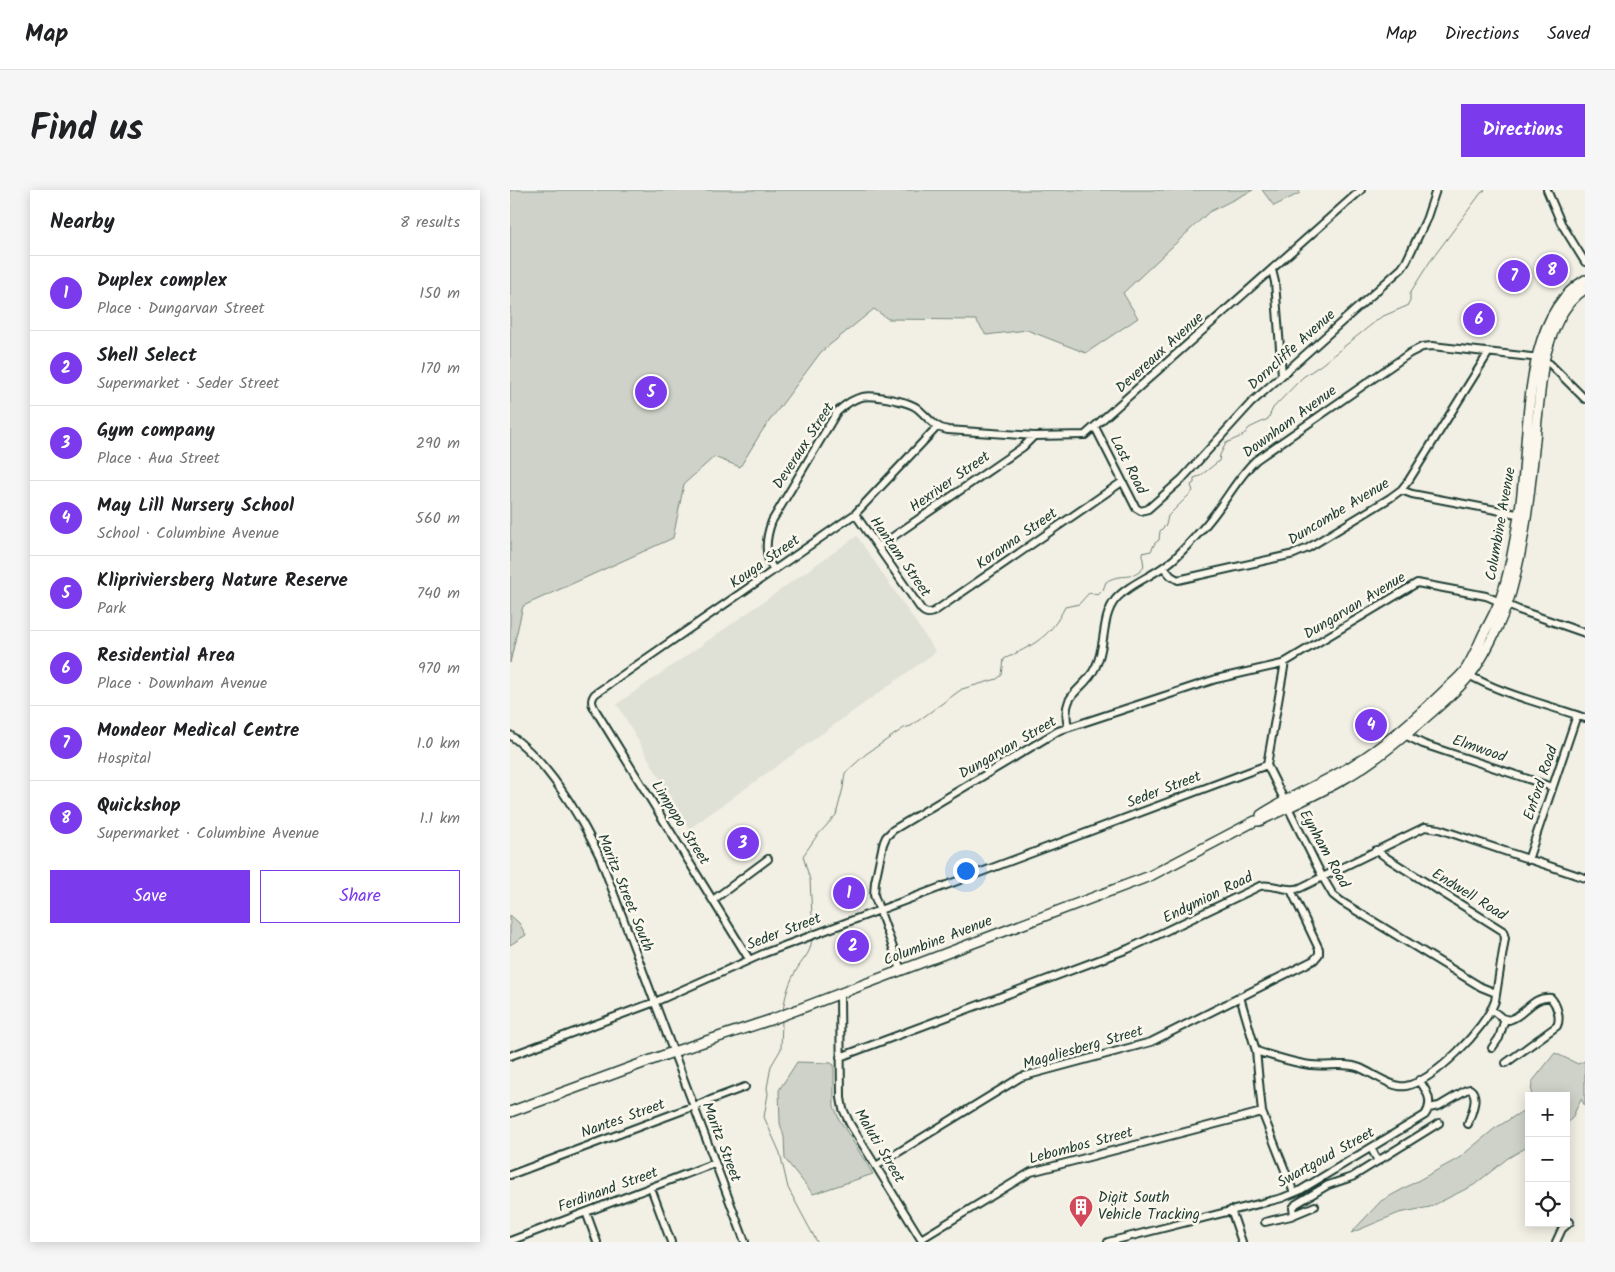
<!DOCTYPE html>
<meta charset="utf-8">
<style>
:root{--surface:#fff;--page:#f6f6f6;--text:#202124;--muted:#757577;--line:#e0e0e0;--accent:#7c3aed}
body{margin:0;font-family:Kalam,sans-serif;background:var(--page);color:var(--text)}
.controls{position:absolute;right:15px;bottom:15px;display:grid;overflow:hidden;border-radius:0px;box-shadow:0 2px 12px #0003}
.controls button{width:45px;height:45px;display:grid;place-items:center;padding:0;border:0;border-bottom:1px solid var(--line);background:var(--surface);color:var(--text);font:25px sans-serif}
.you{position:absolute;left:455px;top:680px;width:18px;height:18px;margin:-12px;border:4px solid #fff;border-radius:50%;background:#1a73e8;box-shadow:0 0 0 8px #1a73e833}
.badge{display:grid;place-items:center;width:32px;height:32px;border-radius:50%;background:var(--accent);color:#fff;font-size:16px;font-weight:700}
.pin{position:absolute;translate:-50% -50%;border:2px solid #fff;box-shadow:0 1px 5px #0006}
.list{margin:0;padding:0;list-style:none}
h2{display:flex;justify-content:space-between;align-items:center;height:65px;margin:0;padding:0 20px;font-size:21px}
h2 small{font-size:16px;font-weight:400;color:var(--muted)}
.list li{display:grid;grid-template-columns:32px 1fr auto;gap:15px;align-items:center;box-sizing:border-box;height:75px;padding:0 20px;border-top:1px solid var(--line)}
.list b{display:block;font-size:19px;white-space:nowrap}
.list p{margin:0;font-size:16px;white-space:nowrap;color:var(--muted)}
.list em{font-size:16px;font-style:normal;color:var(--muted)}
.actions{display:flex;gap:10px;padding:15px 20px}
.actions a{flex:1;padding:11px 0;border:1px solid var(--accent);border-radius:0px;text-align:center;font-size:18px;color:var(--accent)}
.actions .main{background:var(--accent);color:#fff}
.icon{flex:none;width:28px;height:28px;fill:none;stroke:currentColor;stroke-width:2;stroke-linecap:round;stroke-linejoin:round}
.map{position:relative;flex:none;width:1075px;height:1052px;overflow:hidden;border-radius:0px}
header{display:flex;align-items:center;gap:30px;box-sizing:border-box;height:70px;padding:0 25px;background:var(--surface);border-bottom:1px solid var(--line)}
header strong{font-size:24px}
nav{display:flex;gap:28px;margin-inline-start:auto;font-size:18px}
.intro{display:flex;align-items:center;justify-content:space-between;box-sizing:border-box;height:120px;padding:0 30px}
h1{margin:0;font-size:35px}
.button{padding:12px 22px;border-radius:0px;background:var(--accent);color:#fff;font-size:18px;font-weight:700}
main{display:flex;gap:30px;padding:0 30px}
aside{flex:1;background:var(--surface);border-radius:0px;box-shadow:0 2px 12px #0003}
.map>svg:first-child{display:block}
.built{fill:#e0e1d6}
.green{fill:#cfd2c8;stroke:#77887e}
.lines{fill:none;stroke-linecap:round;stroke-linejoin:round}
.stream{stroke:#6e7f75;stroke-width:1}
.street-casing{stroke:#1f3d34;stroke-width:10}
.secondary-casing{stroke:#1f3d34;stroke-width:12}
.street{stroke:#fbf7ec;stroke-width:6}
.secondary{stroke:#fbf7ec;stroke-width:9}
.labels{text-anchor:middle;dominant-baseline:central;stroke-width:5;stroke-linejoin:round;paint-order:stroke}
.street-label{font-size:15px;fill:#1f3d34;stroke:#fbf7ec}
.poi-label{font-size:15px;fill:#1f3d34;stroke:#fbf7ec;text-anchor:start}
</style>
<header>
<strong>Map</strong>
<nav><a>Map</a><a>Directions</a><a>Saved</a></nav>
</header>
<div class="intro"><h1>Find us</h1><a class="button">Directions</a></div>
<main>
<aside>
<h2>Nearby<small>8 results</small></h2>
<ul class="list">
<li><span class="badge">1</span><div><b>Duplex complex</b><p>Place · Dungarvan Street</p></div><em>150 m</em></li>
<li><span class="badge">2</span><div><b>Shell Select</b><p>Supermarket · Seder Street</p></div><em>170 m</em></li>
<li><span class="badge">3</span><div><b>Gym company</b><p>Place · Aua Street</p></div><em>290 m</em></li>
<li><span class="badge">4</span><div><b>May Lill Nursery School</b><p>School · Columbine Avenue</p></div><em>560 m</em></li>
<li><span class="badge">5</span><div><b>Klipriviersberg Nature Reserve</b><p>Park</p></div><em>740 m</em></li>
<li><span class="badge">6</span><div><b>Residential Area</b><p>Place · Downham Avenue</p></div><em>970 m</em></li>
<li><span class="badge">7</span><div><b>Mondeor Medical Centre</b><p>Hospital</p></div><em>1.0 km</em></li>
<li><span class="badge">8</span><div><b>Quickshop</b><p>Supermarket · Columbine Avenue</p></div><em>1.1 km</em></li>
</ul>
<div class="actions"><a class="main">Save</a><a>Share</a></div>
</aside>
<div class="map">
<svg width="1075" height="1052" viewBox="0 0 1075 1052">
<rect width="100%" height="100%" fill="#f2f0e5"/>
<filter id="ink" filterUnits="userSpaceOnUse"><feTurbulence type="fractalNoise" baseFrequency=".02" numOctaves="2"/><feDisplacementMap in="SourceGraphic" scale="10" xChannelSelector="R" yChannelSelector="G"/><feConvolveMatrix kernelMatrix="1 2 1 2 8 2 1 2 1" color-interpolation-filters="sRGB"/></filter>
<g filter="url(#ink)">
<!-- built -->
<path class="built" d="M347,346L426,462L179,639L107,514Z"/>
<!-- green -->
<path class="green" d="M0,0H743L699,22L613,103L628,128L576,163L517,140L476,145L466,130L378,129L364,119L311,162L252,241L230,277L204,267L174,294L163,348L13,416L0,473Z
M752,0H789L790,3L764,16Z
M0,725L9,733L16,745L0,755Z
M1045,863L1068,874L1075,871V916L1071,909L1062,928L1056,935V906H1021L1022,892Z
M287,872L321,873L324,875V916L329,929L363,984L303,1004L275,969L274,947L270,933L269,900Z
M1019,917V956L998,968L964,995L920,1017L889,1023L841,1043L871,1011L949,968L984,939Z"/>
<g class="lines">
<!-- stream -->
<path class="stream" d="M303,743L300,690L293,666L306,647L326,625L333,598L335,583L356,564L394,538L401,536L452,499L487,489L492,485L494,469C523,455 540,448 555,417L569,414L579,403L588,405L593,400L596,392C610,382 623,392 634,377L632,363L641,361L645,353L649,350L650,341L656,335L658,326L683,301L681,295L684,293V288L690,286L709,271L710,265L716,253L734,245L739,238L758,229L763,218L793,187L811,175L871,127L897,116L900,110V103L919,73L971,3L975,0
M273,821C275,806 279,792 287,779C295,766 301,764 302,747
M272,830L271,859L261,876L257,898L258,904L254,927L270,963L278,998L307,1052"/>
<defs>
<path id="street" d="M1037,0L1051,33L1075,72
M762,80L765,92L772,185
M585,237L626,318L631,321L638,319L672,289L741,213L892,78L896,72L916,30L926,0
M891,300L902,304L1012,325
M345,324L411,419C415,424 420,424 425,421L612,292
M368,357L513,257L524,246
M654,378L661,386L668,390L784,364L798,358L880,308L891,300L899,290L979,162
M264,380C253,365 256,347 262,331L327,222C347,203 359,204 385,210C393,212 400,213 407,218C418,227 424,238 438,240L524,246L575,245L851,0
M775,472L757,575L813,688L823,705L832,712L971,797L986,803
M957,484C993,505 1036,514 1075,528
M558,537C550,500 574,503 586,476C596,456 591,428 605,410C619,393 649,384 666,367C681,352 697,335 709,318C721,302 731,284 746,270L900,163L912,157L922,156L1030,168L1040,174L1075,209
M893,544L913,554L1042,597
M0,545C38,572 70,626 90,667L235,1052
M1018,670L1067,525
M203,710L258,669
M239,769L86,521C82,515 80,510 85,504L345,324L427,237
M391,780L364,705L365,692L373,654L376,647L383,640L548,541L706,489L772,474L907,393L976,406L1009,420L1075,443
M330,804L331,908L333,919L340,934L412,1051
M730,807L746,861L752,922L784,1003
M981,819L992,828L999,830C1016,825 1021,806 1041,808C1047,815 1051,828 1047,836L996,873
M982,858L989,848L995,829
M746,861C763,866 783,873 801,875C817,877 835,872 850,878C862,883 884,899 896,896C925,890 975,839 985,811L995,748L993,741L877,668L866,660
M0,866L145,812L255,763L757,575
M330,867L618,759L750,696C764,693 776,703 790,698L915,637L929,639L1075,688
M919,918L929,916L956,900L960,899C970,906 961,924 958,934
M861,958L868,971
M366,976L511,887L641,852L804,770L809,764V759L781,700
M0,985L235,897
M141,998L161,1052
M721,1020L732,1052
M76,1022L87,1052
M784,1025L783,1018L786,1014L818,995L842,987L929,933
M755,1032L781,1026L805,1016
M411,1049L521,982L752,922
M0,1051L205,973
M598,1052L772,1008L789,1001L915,925C924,912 917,901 909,890
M1046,1052L1052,1039L1060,1032"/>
<path id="secondary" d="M751,625C777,608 805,597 831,582C868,562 902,532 932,503C940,495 950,488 956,479C963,468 968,456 973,445C980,432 988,418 992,404C1001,379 1006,345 1010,319C1021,252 1009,129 1075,90
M0,922L163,862L260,830L640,686L745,631H749C778,617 809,604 837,587C865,571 891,549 915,528C930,515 946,502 959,486C974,468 995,424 1001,402C1022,326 1023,247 1034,170C1041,144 1051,114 1075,99"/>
</defs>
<!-- street casing -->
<use href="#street" class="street-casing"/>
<!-- secondary casing -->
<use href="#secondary" class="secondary-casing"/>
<!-- street -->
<use href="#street" class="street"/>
<!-- secondary -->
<use href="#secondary" class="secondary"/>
</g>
</g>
<!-- icons -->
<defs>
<symbol id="building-pin" viewBox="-11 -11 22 30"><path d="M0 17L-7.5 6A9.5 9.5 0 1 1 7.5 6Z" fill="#d1495b" stroke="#fbf7ec"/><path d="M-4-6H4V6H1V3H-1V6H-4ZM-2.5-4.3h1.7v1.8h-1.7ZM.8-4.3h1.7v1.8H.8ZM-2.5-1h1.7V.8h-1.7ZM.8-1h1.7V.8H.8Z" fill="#fff"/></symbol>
</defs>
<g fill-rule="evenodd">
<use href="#building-pin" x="557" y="1003" width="28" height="38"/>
</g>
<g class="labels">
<!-- street labels -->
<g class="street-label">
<text transform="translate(782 160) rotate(-42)">Dorncliffe Avenue</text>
<text transform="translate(650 163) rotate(-42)">Devereaux Avenue</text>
<text transform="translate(780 232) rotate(-36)">Downham Avenue</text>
<text transform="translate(294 256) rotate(-57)">Deveraux Street</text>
<text transform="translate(618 275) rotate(63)">Last Road</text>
<text transform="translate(440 292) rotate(-35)">Hexriver Street</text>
<text transform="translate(829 322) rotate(-31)">Duncombe Avenue</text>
<text transform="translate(991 334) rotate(-80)">Columbine Avenue</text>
<text transform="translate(507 349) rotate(-35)">Koranna Street</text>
<text transform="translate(390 367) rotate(55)">Hantam Street</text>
<text transform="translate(255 372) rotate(-35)">Kouga Street</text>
<text transform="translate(845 416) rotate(-31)">Dungarvan Avenue</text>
<text transform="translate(498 558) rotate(-30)">Dungarvan Street</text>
<text transform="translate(969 559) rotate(19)">Elmwood</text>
<text transform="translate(1031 593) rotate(-71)">Enford Road</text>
<text transform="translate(654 600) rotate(-21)">Seder Street</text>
<text transform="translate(170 633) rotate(58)">Limpopo Street</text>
<text transform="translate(814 659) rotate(61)">Eynham Road</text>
<text transform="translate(115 703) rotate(68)">Maritz Street South</text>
<text transform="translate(959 705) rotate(32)">Endwell Road</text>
<text transform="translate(698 708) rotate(-26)">Endymion Road</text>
<text transform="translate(274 742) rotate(-21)">Seder Street</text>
<text transform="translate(428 751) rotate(-21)">Columbine Avenue</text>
<text transform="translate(573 858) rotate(-16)">Magaliesberg Street</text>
<text transform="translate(113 929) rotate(-20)">Nantes Street</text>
<text transform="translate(211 952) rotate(69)">Maritz Street</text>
<text transform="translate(369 956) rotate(59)">Maluti Street</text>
<text transform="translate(571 956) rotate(-15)">Lebombos Street</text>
<text transform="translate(816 968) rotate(-29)">Swartgoud Street</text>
<text transform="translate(98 1000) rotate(-20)">Ferdinand Street</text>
</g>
<!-- poi labels -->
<g class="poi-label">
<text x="588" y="1008">Digit South<tspan x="588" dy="17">Vehicle Tracking</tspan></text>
</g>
</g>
</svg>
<div class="controls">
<button>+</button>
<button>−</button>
<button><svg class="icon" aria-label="locate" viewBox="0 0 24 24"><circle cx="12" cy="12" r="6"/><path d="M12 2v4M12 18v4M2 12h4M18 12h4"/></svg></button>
</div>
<div class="you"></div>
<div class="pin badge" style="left:339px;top:703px">1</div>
<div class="pin badge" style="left:343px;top:756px">2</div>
<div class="pin badge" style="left:233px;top:653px">3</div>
<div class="pin badge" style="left:861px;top:535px">4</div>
<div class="pin badge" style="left:141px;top:202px">5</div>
<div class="pin badge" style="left:969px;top:129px">6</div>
<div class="pin badge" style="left:1004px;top:86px">7</div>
<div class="pin badge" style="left:1042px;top:80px">8</div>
</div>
</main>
